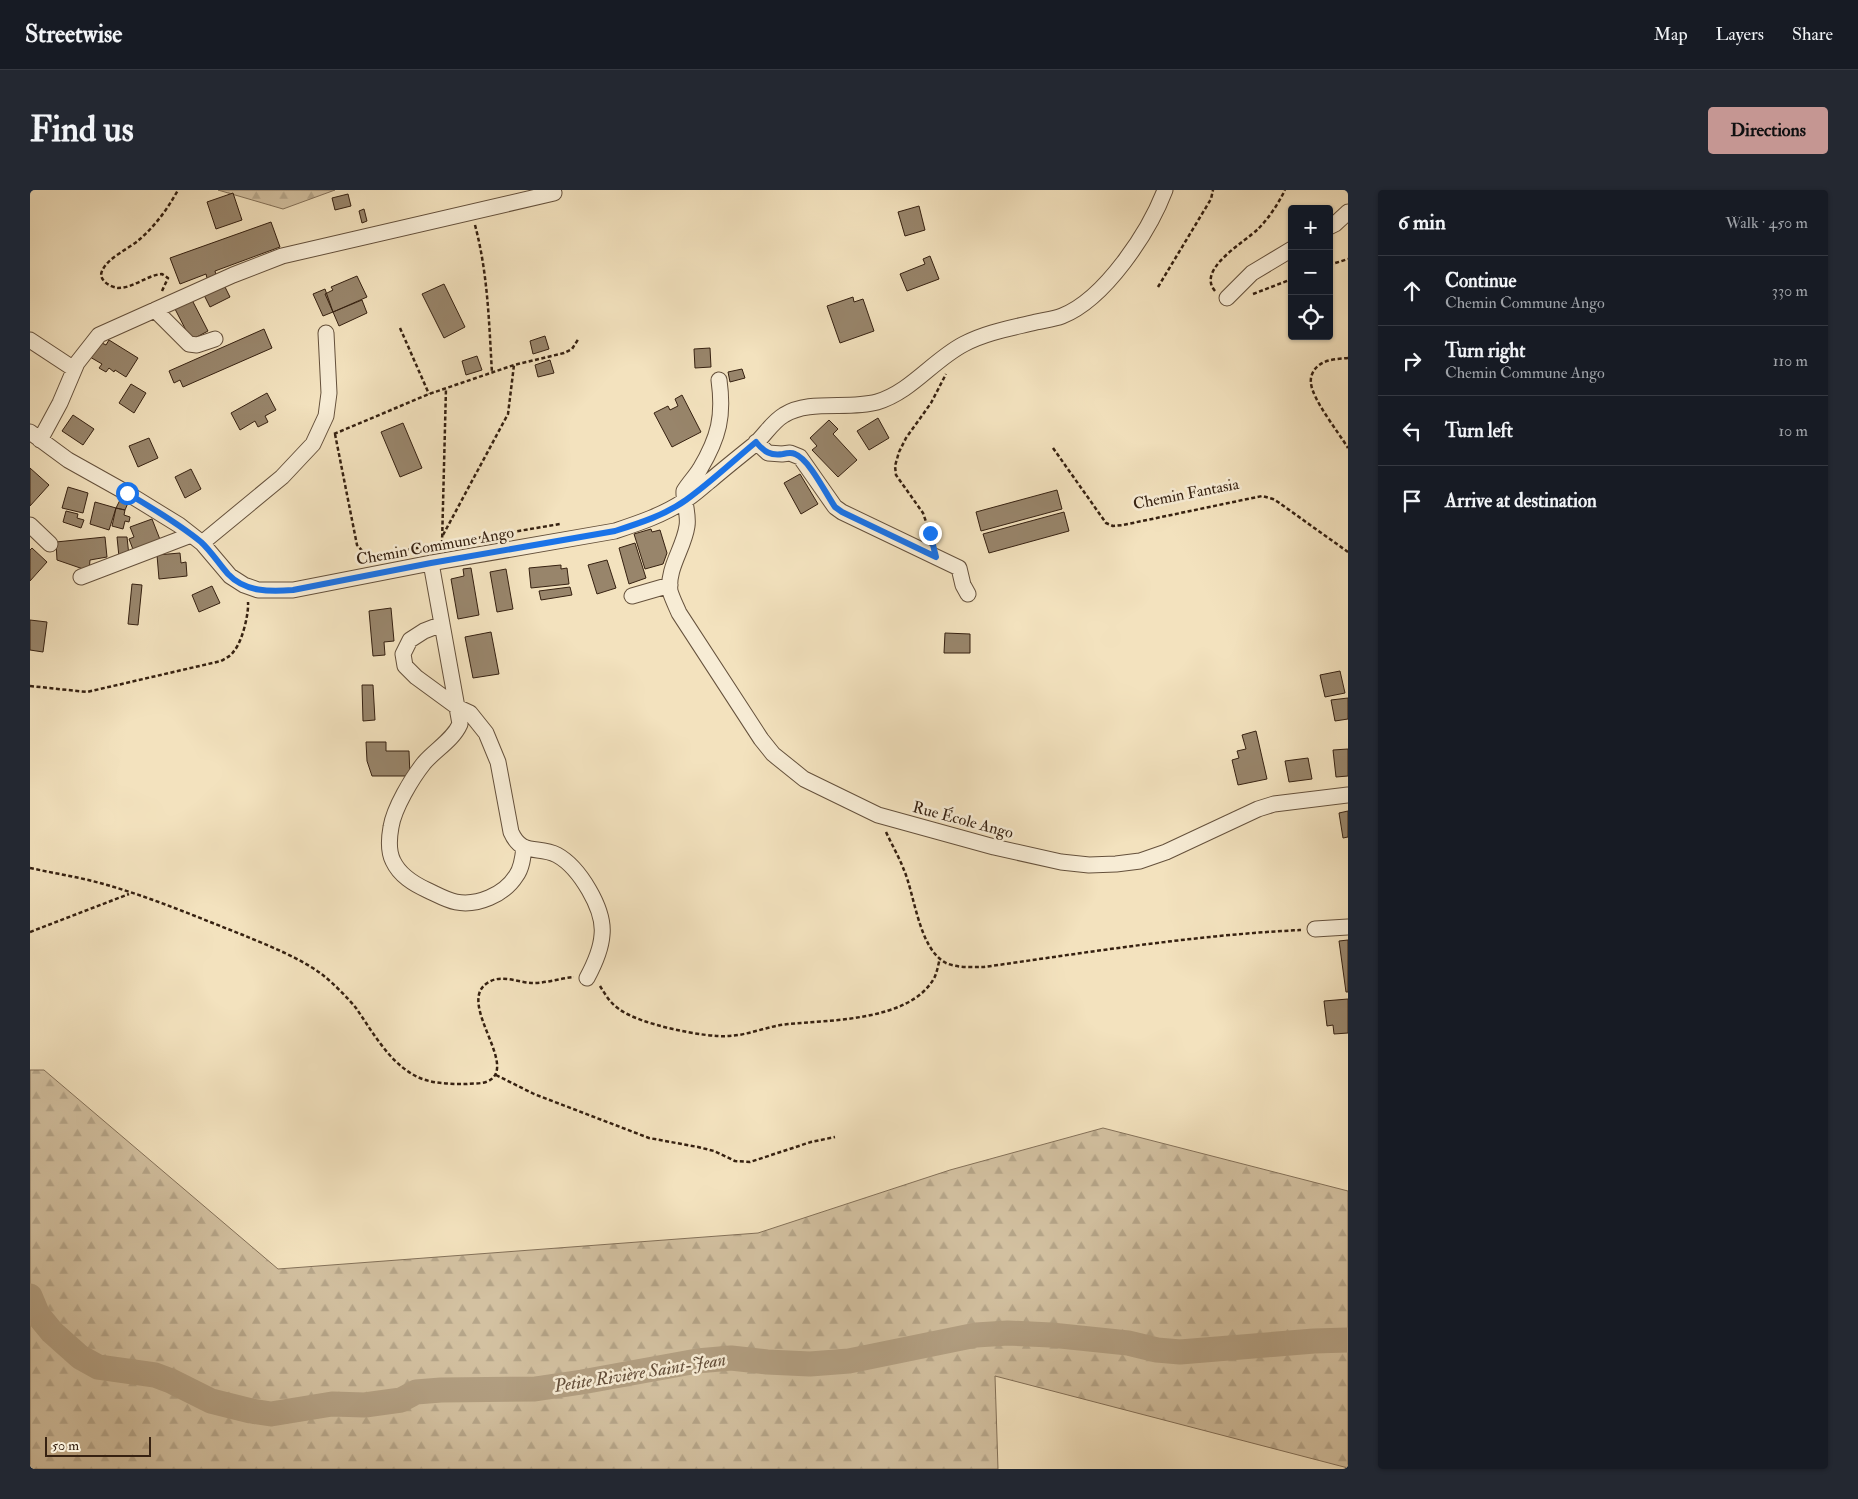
<!DOCTYPE html>
<meta charset="utf-8">
<style>
:root{--surface:#171b24;--page:#242831;--text:#f1f3f6;--muted:#9ea1a6;--line:#363941;--accent:#c59692}
body{margin:0;font-family:"IM FELL Double Pica",serif;background:var(--page);color:var(--text)}
.controls{position:absolute;right:15px;top:15px;display:grid;overflow:hidden;border-radius:5px;box-shadow:0 1px 4px #0004}
.controls button{width:45px;height:45px;display:grid;place-items:center;padding:0;border:0;border-bottom:1px solid var(--line);background:var(--surface);color:var(--text);font:25px sans-serif}
.scale{position:absolute;left:15px;bottom:12px;width:106px;box-sizing:border-box;padding-left:5px;border:2px solid #362111;border-top:0;font-size:14px;line-height:18px;white-space:nowrap;color:#362111;-webkit-text-stroke:4px #f7ecd5;paint-order:stroke}
.stop{position:absolute;width:15px;height:15px;margin:-11px;border:4px solid #1a73e8;border-radius:50%;background:#fff}
.stop.end{background:#1a73e8;border-color:#fff;box-shadow:0 1px 5px #0008}
.list{margin:0;padding:0;list-style:none}
h2{display:flex;justify-content:space-between;align-items:center;height:65px;margin:0;padding:0 20px;font-size:21px}
h2 small{font-size:16px;font-weight:400;color:var(--muted)}
.list li{display:grid;grid-template-columns:32px 1fr auto;gap:15px;align-items:center;box-sizing:border-box;height:70px;padding:0 20px;border-top:1px solid var(--line)}
.list b{display:block;font-size:19px;white-space:nowrap}
.list p{margin:0;font-size:16px;white-space:nowrap;color:var(--muted)}
.list em{font-size:16px;font-style:normal;color:var(--muted)}
.icon{flex:none;width:28px;height:28px;fill:none;stroke:currentColor;stroke-width:2;stroke-linecap:round;stroke-linejoin:round}
.map{position:relative;flex:none;width:1318px;height:1279px;overflow:hidden;border-radius:5px}
header{display:flex;align-items:center;gap:30px;box-sizing:border-box;height:70px;padding:0 25px;background:var(--surface);border-bottom:1px solid var(--line)}
header strong{font-size:24px}
nav{display:flex;gap:28px;margin-inline-start:auto;font-size:18px}
.intro{display:flex;align-items:center;justify-content:space-between;box-sizing:border-box;height:120px;padding:0 30px}
h1{margin:0;font-size:35px}
.button{padding:12px 22px;border-radius:5px;background:var(--accent);color:#111;font-size:18px;font-weight:700}
main{display:flex;gap:30px;padding:0 30px}
aside{flex:1;background:var(--surface);border-radius:5px;box-shadow:0 1px 4px #0004}
.map>svg:first-child{display:block}
.forest{fill:url(#forest-firs);stroke:#847159}
.lines{fill:none;stroke-linecap:round;stroke-linejoin:round}
.river{stroke:#b3a083;stroke-width:25}
.building{fill:#98856b;stroke:#362111}
.minor-casing{stroke:#65513c;stroke-width:17}
.path{stroke:#362111;stroke-width:2.5;stroke-dasharray:4 2.5;stroke-linecap:butt}
.minor{stroke:#f7ecd5;stroke-width:15}
.route{stroke:#1a73e8;stroke-width:6}
.labels{text-anchor:middle;dominant-baseline:central;stroke-width:5;stroke-linejoin:round;paint-order:stroke}
.street-label{font-size:16px;fill:#362111;stroke:#f7ecd5}
.water-label{font-size:18px;font-style:italic;fill:#624d39;stroke:#f7ecd5}
</style>
<header>
<strong>Streetwise</strong>
<nav><a>Map</a><a>Layers</a><a>Share</a></nav>
</header>
<div class="intro"><h1>Find us</h1><a class="button">Directions</a></div>
<main>
<div class="map">
<svg width="1318" height="1279" viewBox="0 0 1318 1279">
<defs>
<pattern id="forest-firs" width="22" height="20" patternUnits="userSpaceOnUse" patternTransform="scale(1.25)"><rect width="22" height="20" fill="#d3c1a1"/><path d="M5 1l3.5 6h-7zM16 11l3.5 6h-7z" fill="#b6a68a"/></pattern>
</defs>
<rect width="100%" height="100%" fill="#f3e2be"/>
<filter id="stains"><feTurbulence type="fractalNoise" baseFrequency=".004" numOctaves="4"/><feColorMatrix values="0 0 0 0 .2 0 0 0 0 .09 0 0 0 0 .02 0 0 0 .5 -.17"/></filter>
<radialGradient id="worn" r=".72"><stop offset=".6" stop-color="#630" stop-opacity="0"/><stop offset="1" stop-color="#630" stop-opacity=".3"/></radialGradient>
<!-- forest -->
<path class="forest" d="M188,0H305L253,19Z
M0,880H14L248,1079L728,1043L920,980L1073,938L1318,1001V1278L965,1186L968,1279H0Z"/>
<g class="lines">
<!-- river -->
<path class="river" d="M0,1106L8,1125L22,1142L50,1167L68,1177L125,1185L141,1191L181,1211L221,1221L241,1224L302,1214L335,1215L371,1210L386,1202L411,1200L505,1199L552,1192L667,1171L701,1168L737,1172L780,1174L819,1171L946,1145L978,1143L1021,1145L1098,1153L1127,1160L1150,1162L1284,1151L1318,1150"/>
</g>
<!-- building -->
<path class="building" d="M203,3L212,30L186,39L177,12Z
M318,4L321,16L305,20L302,8Z
M889,16L895,40L875,46L868,22Z
M334,19L337,31L332,33L329,21Z
M241,32L250,57L185,81L186,85L177,88L176,84L150,94L140,68Z
M900,66L909,89L877,101L870,84L895,74L893,69Z
M327,86L337,107L303,122L295,104L303,100L301,97Z
M193,93L200,107L180,117L173,103Z
M414,94L435,137L414,148L392,104Z
M295,99L303,122L293,126L283,104Z
M823,107L824,112L833,109L844,141L810,153L797,116Z
M162,110L178,141L161,150L145,119Z
M332,110L337,123L309,136L303,122Z
M234,139L242,158L153,197L150,190L144,193L139,181Z
M515,146L519,159L503,164L500,151Z
M79,150L108,168L96,187L85,180L84,182L79,178L76,182L69,178L72,174L60,167L70,152L76,155Z
M680,158L681,177L665,178L664,159Z
M447,166L452,180L436,185L432,171Z
M520,170L524,183L508,187L505,175Z
M712,179L715,188L700,192L698,182Z
M101,194L116,203L104,223L89,213Z
M237,203L246,220L235,226L238,232L228,237L225,231L210,240L201,223Z
M652,205L671,242L642,257L624,223L638,216L640,220L648,216L645,209Z
M43,225L64,239L53,255L32,241Z
M848,228L859,248L839,260L827,241Z
M799,230L808,239L803,244L827,270L808,287L782,260L787,256L780,248Z
M373,233L392,278L370,287L351,242Z
M119,248L128,268L108,277L99,256Z
M0,278L19,295L0,316Z
M161,279L171,299L155,308L145,287Z
M770,284L788,314L771,324L754,293Z
M38,297L58,303L53,323L32,318Z
M1027,300L1032,319L951,341L946,322Z
M90,310L98,313L95,320L86,318Z
M65,312L86,318L79,340L60,334Z
M86,318L95,320L94,325L100,327L99,332L95,331L93,339L82,336Z
M36,321L48,324L47,328L54,330L51,338L33,332Z
M1034,322L1039,341L959,363L953,344Z
M122,329L131,352L104,362L99,349L104,347L100,337Z
M621,339L622,342L630,340L637,363L633,374L615,379L604,344Z
M75,347L77,367L60,370L59,381L27,370L26,352Z
M87,347H97L99,366L89,367Z
M605,353L616,388L599,394L589,358Z
M2,358L17,372L0,391V360Z
M150,363L151,373L156,372L157,386L129,389L127,365Z
M577,370L586,398L567,404L558,375Z
M531,375V379L537,378L539,394L501,398L499,378Z
M441,378L449,425L428,429L421,389L434,386L433,379Z
M476,379L483,419L467,422L460,382Z
M102,394L112,395L108,435L98,434Z
M182,396L190,413L169,422L162,405Z
M540,397L542,405L511,410L509,401Z
M361,418L364,451L354,452L355,465L343,466L339,421Z
M0,430L17,432L13,462L0,460Z
M461,442L469,484L443,488L435,447Z
M915,443L940,444V463H914Z
M1310,481L1315,503L1295,507L1290,485Z
M332,495H343L345,530L333,531Z
M1318,508V529L1305,531L1301,510Z
M1226,541L1237,589L1208,595L1202,570L1209,568L1207,561L1216,559L1212,545Z
M336,552H356V561H379L380,586H342L337,571Z
M1318,559V586L1306,587L1303,560Z
M1278,568L1282,589L1259,592L1255,571Z
M1318,621V647L1313,648L1309,623Z
M1318,750V802H1316L1309,751Z
M1318,809V843L1304,844L1303,835L1297,836L1294,811Z"/>
<g class="lines">
<defs>
<path id="minor" d="M1299,37L1305,34L1318,22
M1197,108L1222,83L1262,59
M125,120L159,154L167,155L185,149
M0,150L44,179
M689,190C694,226 689,247 670,279C665,287 659,293 654,301C653,309 659,324 657,336C654,358 637,378 640,401C642,408 646,416 649,423L731,549L743,564L774,589L848,625L964,657L1031,672L1059,675L1086,674L1110,671L1136,662L1228,619L1244,614L1318,605
M0,242L38,270L97,303L149,335L172,353L200,386L214,395L228,400H263L401,373L585,341C609,333 633,325 654,311C664,305 672,297 681,290C695,278 710,266 725,254C735,245 742,232 754,225C779,209 818,220 847,212C881,202 903,170 934,154C957,142 982,138 1006,132C1015,130 1024,129 1032,126C1075,109 1119,42 1135,0
M10,250L30,213L47,173L69,145L203,85L252,66L524,3
M726,252L738,263L752,264L760,263L770,267L805,317L812,322L929,378L933,395L938,404
M0,335L20,354
M172,353L252,287L283,254L296,226L299,203L296,143
M401,373L430,534C423,550 405,560 394,573C382,588 364,618 361,637C359,648 358,661 363,671C370,686 384,694 397,700C406,704 416,710 426,712C447,716 474,705 486,686C492,678 493,667 494,657
M51,387L161,345
M602,406L640,395
M412,434L394,441L380,450L373,464L375,476L386,487L427,517L440,523L456,543L468,572L481,642C492,667 508,655 527,665C549,677 575,719 572,745C571,760 564,775 557,788
M1285,739L1318,737"/>
</defs>
<!-- minor casing -->
<use href="#minor" class="minor-casing"/>
<!-- path -->
<path class="path" d="M445,35C458,84 459,133 462,183
M1299,75L1318,69
M1128,97L1181,9L1183,0
M132,101L138,88L132,84C117,85 104,98 88,98C80,97 68,90 72,81C78,67 99,59 110,49C126,35 138,18 148,0
M1185,101C1166,79 1215,52 1228,39C1239,28 1248,14 1255,0
M1223,104L1262,89
M370,138L399,204
M1318,168C1308,169 1296,169 1288,176C1283,180 1280,187 1281,193C1282,209 1309,243 1318,258
M304,244L399,204L484,175L534,163L542,159L549,148
M305,244L327,355L335,364L346,365L530,334
M1023,258L1076,333L1083,336L1093,335L1232,306L1243,309L1248,312L1318,362
M413,345L478,224L484,175
M902,349L893,323L866,285L865,276L869,262L876,248L901,213L916,184
M412,354L416,198
M0,496L57,502L191,471C196,468 201,466 204,461C212,452 219,424 218,412
M856,642C862,655 869,667 874,680C885,706 889,759 916,773C927,778 942,777 954,777C1060,762 1165,745 1271,740
M0,678C23,683 48,687 70,693C118,706 167,727 213,745C239,756 271,768 294,786C305,795 317,807 326,818C342,841 357,869 382,884C398,894 419,894 437,894C443,893 450,894 456,892C493,879 423,811 459,792C472,784 489,793 503,793C517,793 531,788 544,787
M0,742L99,704
M570,796C575,804 580,813 589,819C608,834 675,848 699,846C719,845 738,836 758,834C800,830 878,831 903,790C907,784 908,775 910,768
M466,885L504,904L619,948L668,957L684,961L705,971L720,972L781,952L805,947"/>
<!-- minor -->
<use href="#minor" class="minor"/>
</g>
<g class="lines">
<!-- route -->
<path class="route" d="M97,303C122,318 148,333 171,352C181,361 189,374 198,384C215,402 240,402 263,400L401,373L585,341C610,333 635,325 656,310C681,292 703,271 726,252C734,262 741,266 753,264C757,263 761,262 765,264C779,269 796,304 805,317L812,322L906,367L900,343"/>
</g>
<g class="labels">
<!-- street labels -->
<g class="street-label">
<text transform="translate(1156 304) rotate(-11)">Chemin Fantasia</text>
<text transform="translate(405 356) rotate(-10)">Chemin Commune Ango</text>
<text transform="translate(933 630) rotate(15)">Rue École Ango</text>
</g>
<!-- water labels -->
<g class="water-label">
<text transform="translate(610 1183) rotate(-9)">Petite Rivière Saint-Jean</text>
</g>
</g>
<rect width="100%" height="100%" filter="url(#stains)"/>
<rect width="100%" height="100%" fill="url(#worn)"/>
</svg>
<div class="controls">
<button>+</button>
<button>−</button>
<button><svg class="icon" aria-label="locate" viewBox="0 0 24 24"><circle cx="12" cy="12" r="6"/><path d="M12 2v4M12 18v4M2 12h4M18 12h4"/></svg></button>
</div>
<div class="scale">50 m</div>
<div class="stop" style="left:97px;top:303px"></div>
<div class="stop end" style="left:900px;top:343px"></div>
</div>
<aside>
<h2>6 min<small>Walk · 450 m</small></h2>
<ul class="list">
<li><svg class="icon" aria-label="ahead" viewBox="0 0 24 24"><path d="M12 20V5M6 11l6-6 6 6"/></svg><div><b>Continue</b><p>Chemin Commune Ango</p></div><em>330 m</em></li>
<li><svg class="icon" aria-label="right" viewBox="0 0 24 24"><path d="M7 20v-9h11M14 6l5 5-5 5"/></svg><div><b>Turn right</b><p>Chemin Commune Ango</p></div><em>110 m</em></li>
<li><svg class="icon" aria-label="left" viewBox="0 0 24 24"><path d="M17 20v-9H6M10 6l-5 5 5 5"/></svg><div><b>Turn left</b></div><em>10 m</em></li>
<li><svg class="icon" aria-label="arrive" viewBox="0 0 24 24"><path d="M6 21V4h12l-3 4 3 4H6"/></svg><div><b>Arrive at destination</b></div></li>
</ul>
</aside>
</main>
